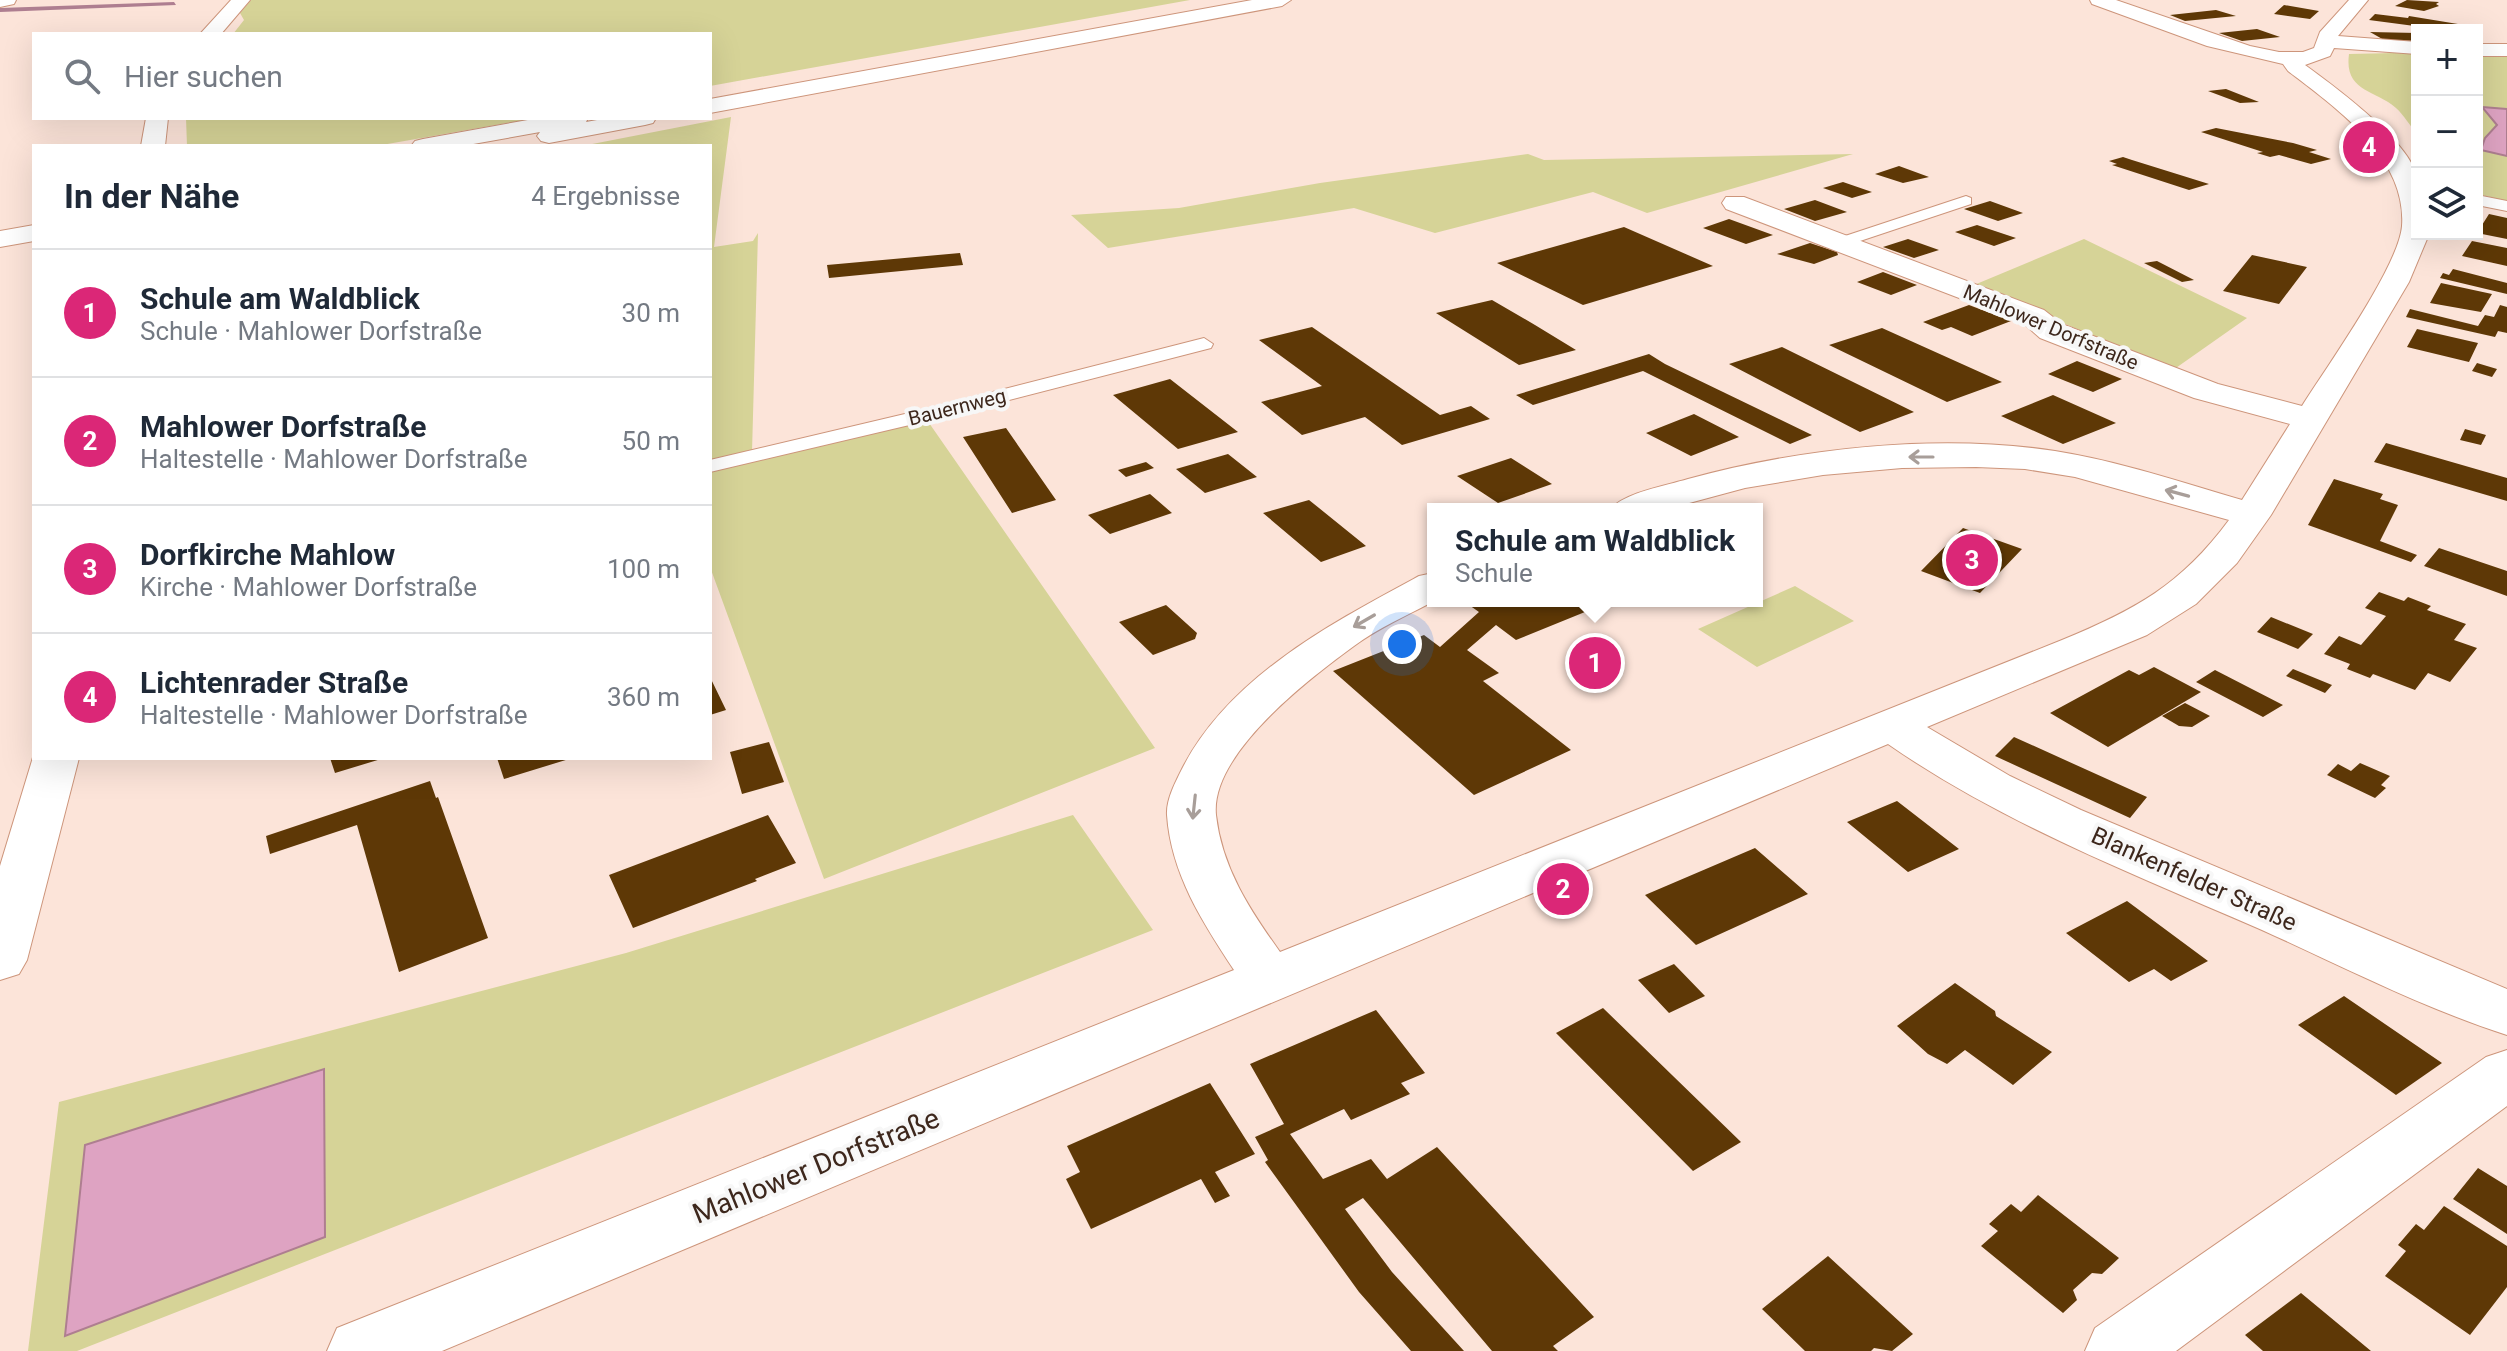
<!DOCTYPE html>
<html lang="de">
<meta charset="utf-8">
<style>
:root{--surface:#fff;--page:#f2f2f3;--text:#1f2937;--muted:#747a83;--line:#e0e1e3;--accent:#db2777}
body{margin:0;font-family:Roboto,sans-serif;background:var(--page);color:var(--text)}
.controls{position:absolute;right:24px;top:24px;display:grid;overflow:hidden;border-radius:0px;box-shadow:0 8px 32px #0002}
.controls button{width:72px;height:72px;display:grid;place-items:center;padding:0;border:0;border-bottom:2px solid var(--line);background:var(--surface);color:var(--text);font:40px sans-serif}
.you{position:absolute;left:1402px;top:644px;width:28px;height:28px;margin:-20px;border:6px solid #fff;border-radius:50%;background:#1a73e8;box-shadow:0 0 0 12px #1a73e833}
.badge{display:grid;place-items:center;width:52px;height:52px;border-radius:50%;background:var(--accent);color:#fff;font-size:26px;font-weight:700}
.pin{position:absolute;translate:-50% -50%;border:4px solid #fff;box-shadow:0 2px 8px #0006}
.popup{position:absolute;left:1427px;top:503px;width:336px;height:104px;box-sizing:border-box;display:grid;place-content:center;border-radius:0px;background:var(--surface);filter:drop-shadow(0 2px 6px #0005);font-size:26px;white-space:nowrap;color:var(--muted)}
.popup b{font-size:30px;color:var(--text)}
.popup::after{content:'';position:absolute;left:50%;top:100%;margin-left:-16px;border:16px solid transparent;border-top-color:var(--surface)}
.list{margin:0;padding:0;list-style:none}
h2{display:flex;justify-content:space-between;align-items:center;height:104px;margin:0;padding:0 32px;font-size:34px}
h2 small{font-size:26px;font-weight:400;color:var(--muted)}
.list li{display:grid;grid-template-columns:52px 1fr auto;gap:24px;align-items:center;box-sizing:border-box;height:128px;padding:0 32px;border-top:2px solid var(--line)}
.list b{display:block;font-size:30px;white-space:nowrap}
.list p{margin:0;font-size:26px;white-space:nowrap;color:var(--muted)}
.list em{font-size:26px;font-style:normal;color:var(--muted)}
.icon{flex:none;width:44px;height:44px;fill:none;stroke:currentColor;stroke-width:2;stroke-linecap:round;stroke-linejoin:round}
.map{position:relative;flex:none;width:2507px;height:1351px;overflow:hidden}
.search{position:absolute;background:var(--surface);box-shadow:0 8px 32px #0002;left:32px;top:32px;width:680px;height:88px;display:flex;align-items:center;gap:20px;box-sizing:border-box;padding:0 28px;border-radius:0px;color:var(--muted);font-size:30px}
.panel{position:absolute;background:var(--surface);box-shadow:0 8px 32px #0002;left:32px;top:144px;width:680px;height:616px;border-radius:0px}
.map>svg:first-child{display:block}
.green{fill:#d6d397}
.water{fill:#dea3c2;stroke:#ae7e90;stroke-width:2}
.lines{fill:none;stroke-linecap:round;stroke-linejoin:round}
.stream{fill:#ae7e90;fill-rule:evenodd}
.building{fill:#5e3806}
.service-casing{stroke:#cd957b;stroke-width:2}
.minor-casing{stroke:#cd957b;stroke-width:2}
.primary-casing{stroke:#cd957b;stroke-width:2}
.service{fill:#fff;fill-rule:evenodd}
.minor{fill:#fff;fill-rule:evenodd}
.primary{fill:#fff;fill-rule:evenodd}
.oneway{stroke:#a89e99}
.labels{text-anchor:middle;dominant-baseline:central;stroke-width:8;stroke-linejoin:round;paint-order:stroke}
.far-street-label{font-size:20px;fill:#3d271c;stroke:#f7f7f7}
.street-label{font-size:24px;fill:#3d271c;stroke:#f7f7f7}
.near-street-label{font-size:28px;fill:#3d271c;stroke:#f7f7f7}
</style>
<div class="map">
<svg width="2507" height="1351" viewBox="0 0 2507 1351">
<rect width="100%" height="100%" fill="#fce4d9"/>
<!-- green -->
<path class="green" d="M251,0H1190L710,86V34H233L244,20L240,13Z
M2477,51L2507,52V109L2483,108L2497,125L2485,138L2481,150L2507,156V201L2477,194Z
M2394,53L2417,54V134C2410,126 2404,115 2396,108C2374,89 2344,92 2349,54Z
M731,117L714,247L753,241L758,233L752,452L710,462V146H582Z
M186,118H536L376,146H187Z
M1528,154L1544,160L1853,154L1647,213L1593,192L1435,233L1354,208L1108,248L1071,215L1179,208L1320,183Z
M2084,239L2247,318L2173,370L1974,285Z
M927,420L1155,748L824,879L710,567V469Z
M1795,586L1854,621L1757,667L1698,629Z
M1073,815L1153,930L77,1351H28L59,1102L626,953Z"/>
<!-- water -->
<path class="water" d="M2482,107L2507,109V156L2481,150L2485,138L2497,125Z
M324,1069L325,1237L65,1336L85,1145Z"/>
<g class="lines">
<!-- stream -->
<path class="stream" d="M174,2L176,5L0,12V8Z"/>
</g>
<!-- building -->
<path class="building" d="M2407,0L2439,2L2436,4L2439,6L2424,11L2395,6Z
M2284,5L2319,11L2310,19L2274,14Z
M2216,10L2236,16L2185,21L2170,15Z
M2375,14L2408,18L2409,16L2464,25L2462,30H2445L2369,20Z
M2257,29L2280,37L2242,41L2219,33Z
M2370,32L2417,33V41L2384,40Z
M2226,89L2259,102L2240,103L2208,91Z
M2216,128L2293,143L2317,150L2309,152L2331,159L2311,164L2279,155L2270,157L2257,153L2263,152L2201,132Z
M2123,157L2132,160L2209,184L2189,190L2112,165L2117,164L2109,161Z
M1899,166L1929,177L1903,183L1875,174Z
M1843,182L1872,192L1852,198L1823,188Z
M1815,200L1847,212L1815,221L1784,209Z
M1990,201L2023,213L1998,221L1964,209Z
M2489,214L2507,218V239L2477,233Z
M1729,219L1773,235L1746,244L1703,228Z
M1977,225L2016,238L1994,246L1955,232Z
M1624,227L1713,266L1583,305L1497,263Z
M1908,239L1939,250L1914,258L1883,247Z
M2472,241L2507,248V266L2462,256Z
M1810,243L1837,252L1838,255L1814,264L1777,254Z
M960,253L963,265L829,278L827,265Z
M2252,255L2307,267L2279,304L2223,291Z
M2157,261L2194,280L2182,282L2144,263Z
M2453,269L2507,283V294L2440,278L2443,273L2449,275Z
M1883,272L1917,285L1891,295L1857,282Z
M2441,283L2492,294L2481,312L2430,303Z
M1492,300L1535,325L1576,350L1519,365L1436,313Z
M1969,305L2011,321L1972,336L1951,327L1942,330L1923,322Z
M2500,305L2507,307V333L2498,331L2495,337L2406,317L2410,309L2478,326L2485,315L2494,317Z
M1312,327L1440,415L1471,406L1490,419L1402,445L1365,417L1302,435L1261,402L1322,386L1259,340Z
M1882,328L2002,382L1947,402L1829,345Z
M2417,329L2478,343L2469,362L2407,347Z
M1782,347L1914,412L1860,432L1729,364Z
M1649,354L1665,364L1812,435L1790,444L1643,371L1533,405L1516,395Z
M2077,361L2122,379L2093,392L2048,374Z
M2477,363L2497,369L2492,377L2472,371Z
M1170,379L1238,432L1178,449L1113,395Z
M2053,395L2116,423L2063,444L2001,416Z
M1694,414L1739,437L1691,456L1646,433Z
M1006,428L1056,500L1012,513L963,437Z
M2465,429L2486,435L2481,445L2460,440Z
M2386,443L2507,478V501L2374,462Z
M1228,454L1257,477L1205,493L1176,469Z
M1511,458L1552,484L1498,503L1457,476Z
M1146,462L1154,468L1126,477L1118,470Z
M2334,479L2383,494L2380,499L2398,505L2380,541L2417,555L2411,562L2308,525Z
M1150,494L1172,513L1110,534L1088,515Z
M1309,500L1319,508L1366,546L1321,562L1263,513Z
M1963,528L2022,549L1980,593L1921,571Z
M2439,548L2507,571V596L2424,566Z
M2379,592L2404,601L2408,597L2431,606L2427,610L2466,624L2454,640L2477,648L2450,682L2428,673L2415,690L2373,674L2370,678L2347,669L2350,664L2324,654L2339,636L2361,645L2386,616L2365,608Z
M1479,601H1612L1516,640L1496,625L1467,650L1499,673L1483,681L1571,750L1474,795L1333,671L1424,635L1440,647L1479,612L1469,605Z
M1166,605L1197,633L1195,639L1153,655L1119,622Z
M2271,617L2313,634L2298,649L2257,632Z
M2154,667L2201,692L2108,747L2050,713L2129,670L2139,675Z
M2293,669L2332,685L2325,693L2286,676Z
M2215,670L2283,705L2263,717L2196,682Z
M710,677L726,710L710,715Z
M2185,703L2210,716L2192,727L2179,726L2162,716Z
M2014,737L2147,797L2130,818L1995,756Z
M769,742L784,782L742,794L730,752Z
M330,758H381V759L335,773Z
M497,758H568L569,759L504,779Z
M2360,763L2390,776L2381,785L2386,788L2375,798L2327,775L2338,764L2351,771Z
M430,781L436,798L438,797L488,938L399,972L357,825L270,854L266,836Z
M1897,801L1959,849L1908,872L1847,822Z
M768,815L796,863L755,879L757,881L633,928L609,875Z
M1755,848L1808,894L1696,945L1645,895Z
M2127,901L2208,961L2171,981L2154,969L2129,982L2066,933Z
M1674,964L1705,996L1669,1013L1638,980Z
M1955,983L1995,1011L1996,1016L2052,1052L2013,1085L1965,1050L1947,1064L1928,1054L1897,1026Z
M2344,996L2442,1063L2396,1095L2298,1025Z
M1603,1008L1741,1142L1693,1171L1556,1033Z
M1376,1010L1425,1073L1401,1083L1410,1094L1351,1120L1344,1109L1290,1134L1323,1179L1371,1159L1387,1179L1437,1147L1594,1317L1553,1346L1558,1351H1492L1363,1198L1345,1209L1392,1272L1464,1351H1411L1359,1292L1265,1162L1268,1160L1255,1137L1284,1124L1250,1064Z
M1210,1083L1255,1154L1215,1172L1230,1196L1215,1203L1201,1179L1091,1229L1066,1179L1080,1172L1067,1146Z
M2478,1168L2507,1186V1234L2453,1199Z
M2038,1195L2119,1258L2102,1274L2092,1273L2073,1290L2077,1300L2063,1313L1981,1246L1998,1231L1989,1224L2011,1204L2021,1212Z
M2444,1206L2507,1246V1287L2470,1335L2385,1276L2406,1251L2398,1245L2416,1224L2424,1230Z
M1828,1256L1913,1334L1892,1351L1874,1348L1871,1351H1805L1762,1309Z
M2301,1293L2371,1351H2263L2245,1335Z"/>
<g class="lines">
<defs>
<path id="service" d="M2477,195L2507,201V211L2477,205Z
M1966,196L1971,198V204L1839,248L1831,243L1833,240Z
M1204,338L1213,344L1211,348L935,419L710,472V460L926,409Z"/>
<path id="minor" d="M0,0H16L14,4L0,7Z
M231,0H250L221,34H200Z
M2090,0H2116L2250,46L2279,52H2303L2314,48L2320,32L2349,0H2368L2338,36L2417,42V54L2334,48L2330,56L2305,65C2334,86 2412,143 2417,178C2420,196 2417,216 2417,234H2428L2427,239L2409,282L2271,515L2237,563L2196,604L2147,635L1927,727L2010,776L2081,810L2507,989V1035C2423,1008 2342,966 2262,930C2135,875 2002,823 1888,744L442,1351H327L337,1328L1234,970C1203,923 1171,874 1167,815C1166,800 1175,783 1182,769C1229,677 1330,624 1419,576L1433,573L1434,601C1408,615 1378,628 1354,646C1310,678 1210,754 1216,815C1222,868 1250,910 1280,952L2062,640C2135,610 2181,585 2229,520L2075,477L2025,469L1976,467L1902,468L1823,475L1745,488L1667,509H1611C1623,493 1668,485 1688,479C1801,448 1939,433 2055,451C2118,461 2181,482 2242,500L2290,424L2194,398L2040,338L2022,322L1726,209L1722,203L1726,197H1744L2044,310L2062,324L2218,384L2302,406C2326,368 2399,266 2402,226C2407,157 2336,108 2288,71L2283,64L2207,46L2092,4Z
M2477,44H2507V56H2477Z
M146,118H168L165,146H141Z
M34,754V758H79L27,960L19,974L0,980V866Z
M2507,1050V1106L2176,1351H2085L2095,1328L2486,1057Z"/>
<path id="primary" d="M1252,0H1291L1282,6L710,113V99Z
M539,118H588L586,122L608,118H656L653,123L645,125L549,143L541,141L537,136L540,132L462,146H411L415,141L423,139Z
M34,225V241L0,247V231Z"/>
</defs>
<!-- service casing -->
<use href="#service" class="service-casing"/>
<!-- minor casing -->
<use href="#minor" class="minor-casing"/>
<!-- primary casing -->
<use href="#primary" class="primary-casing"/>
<!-- service -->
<use href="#service" class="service"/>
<!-- minor -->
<use href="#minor" class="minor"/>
<!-- primary -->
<use href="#primary" class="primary"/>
</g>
<!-- one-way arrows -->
<defs><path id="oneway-shaft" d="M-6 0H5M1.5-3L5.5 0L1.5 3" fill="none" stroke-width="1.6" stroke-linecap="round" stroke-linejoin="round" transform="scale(2)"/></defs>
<g class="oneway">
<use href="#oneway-shaft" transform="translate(1921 457) rotate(180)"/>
<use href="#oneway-shaft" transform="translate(2177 493) rotate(-165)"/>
<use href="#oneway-shaft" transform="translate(1364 621) rotate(150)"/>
<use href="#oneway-shaft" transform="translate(1194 807) rotate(96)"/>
</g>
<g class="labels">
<!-- far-street labels -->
<g class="far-street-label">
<text transform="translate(2051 327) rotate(23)">Mahlower Dorfstraße</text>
<text transform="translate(957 407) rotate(-14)">Bauernweg</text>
</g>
<!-- street labels -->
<g class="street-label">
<text transform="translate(2194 879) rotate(24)">Blankenfelder Straße</text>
</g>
<!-- near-street labels -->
<g class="near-street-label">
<text transform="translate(816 1166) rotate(-22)">Mahlower Dorfstraße</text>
</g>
</g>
</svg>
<div class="controls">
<button>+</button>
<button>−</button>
<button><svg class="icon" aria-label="layers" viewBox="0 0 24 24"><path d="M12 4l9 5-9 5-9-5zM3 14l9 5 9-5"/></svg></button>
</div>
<div class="you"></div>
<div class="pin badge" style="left:1595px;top:663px">1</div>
<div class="popup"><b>Schule am Waldblick</b>Schule</div>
<div class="pin badge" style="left:1563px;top:889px">2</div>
<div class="pin badge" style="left:1972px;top:560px">3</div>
<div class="pin badge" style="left:2369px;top:147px">4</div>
<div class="search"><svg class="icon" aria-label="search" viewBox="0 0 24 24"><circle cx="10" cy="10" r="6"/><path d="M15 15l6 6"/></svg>Hier suchen</div>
<section class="panel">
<h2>In der Nähe<small>4 Ergebnisse</small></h2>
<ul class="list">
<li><span class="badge">1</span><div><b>Schule am Waldblick</b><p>Schule · Mahlower Dorfstraße</p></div><em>30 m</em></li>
<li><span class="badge">2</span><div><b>Mahlower Dorfstraße</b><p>Haltestelle · Mahlower Dorfstraße</p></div><em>50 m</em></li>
<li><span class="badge">3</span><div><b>Dorfkirche Mahlow</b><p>Kirche · Mahlower Dorfstraße</p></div><em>100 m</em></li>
<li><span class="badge">4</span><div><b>Lichtenrader Straße</b><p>Haltestelle · Mahlower Dorfstraße</p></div><em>360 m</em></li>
</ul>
</section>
</div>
